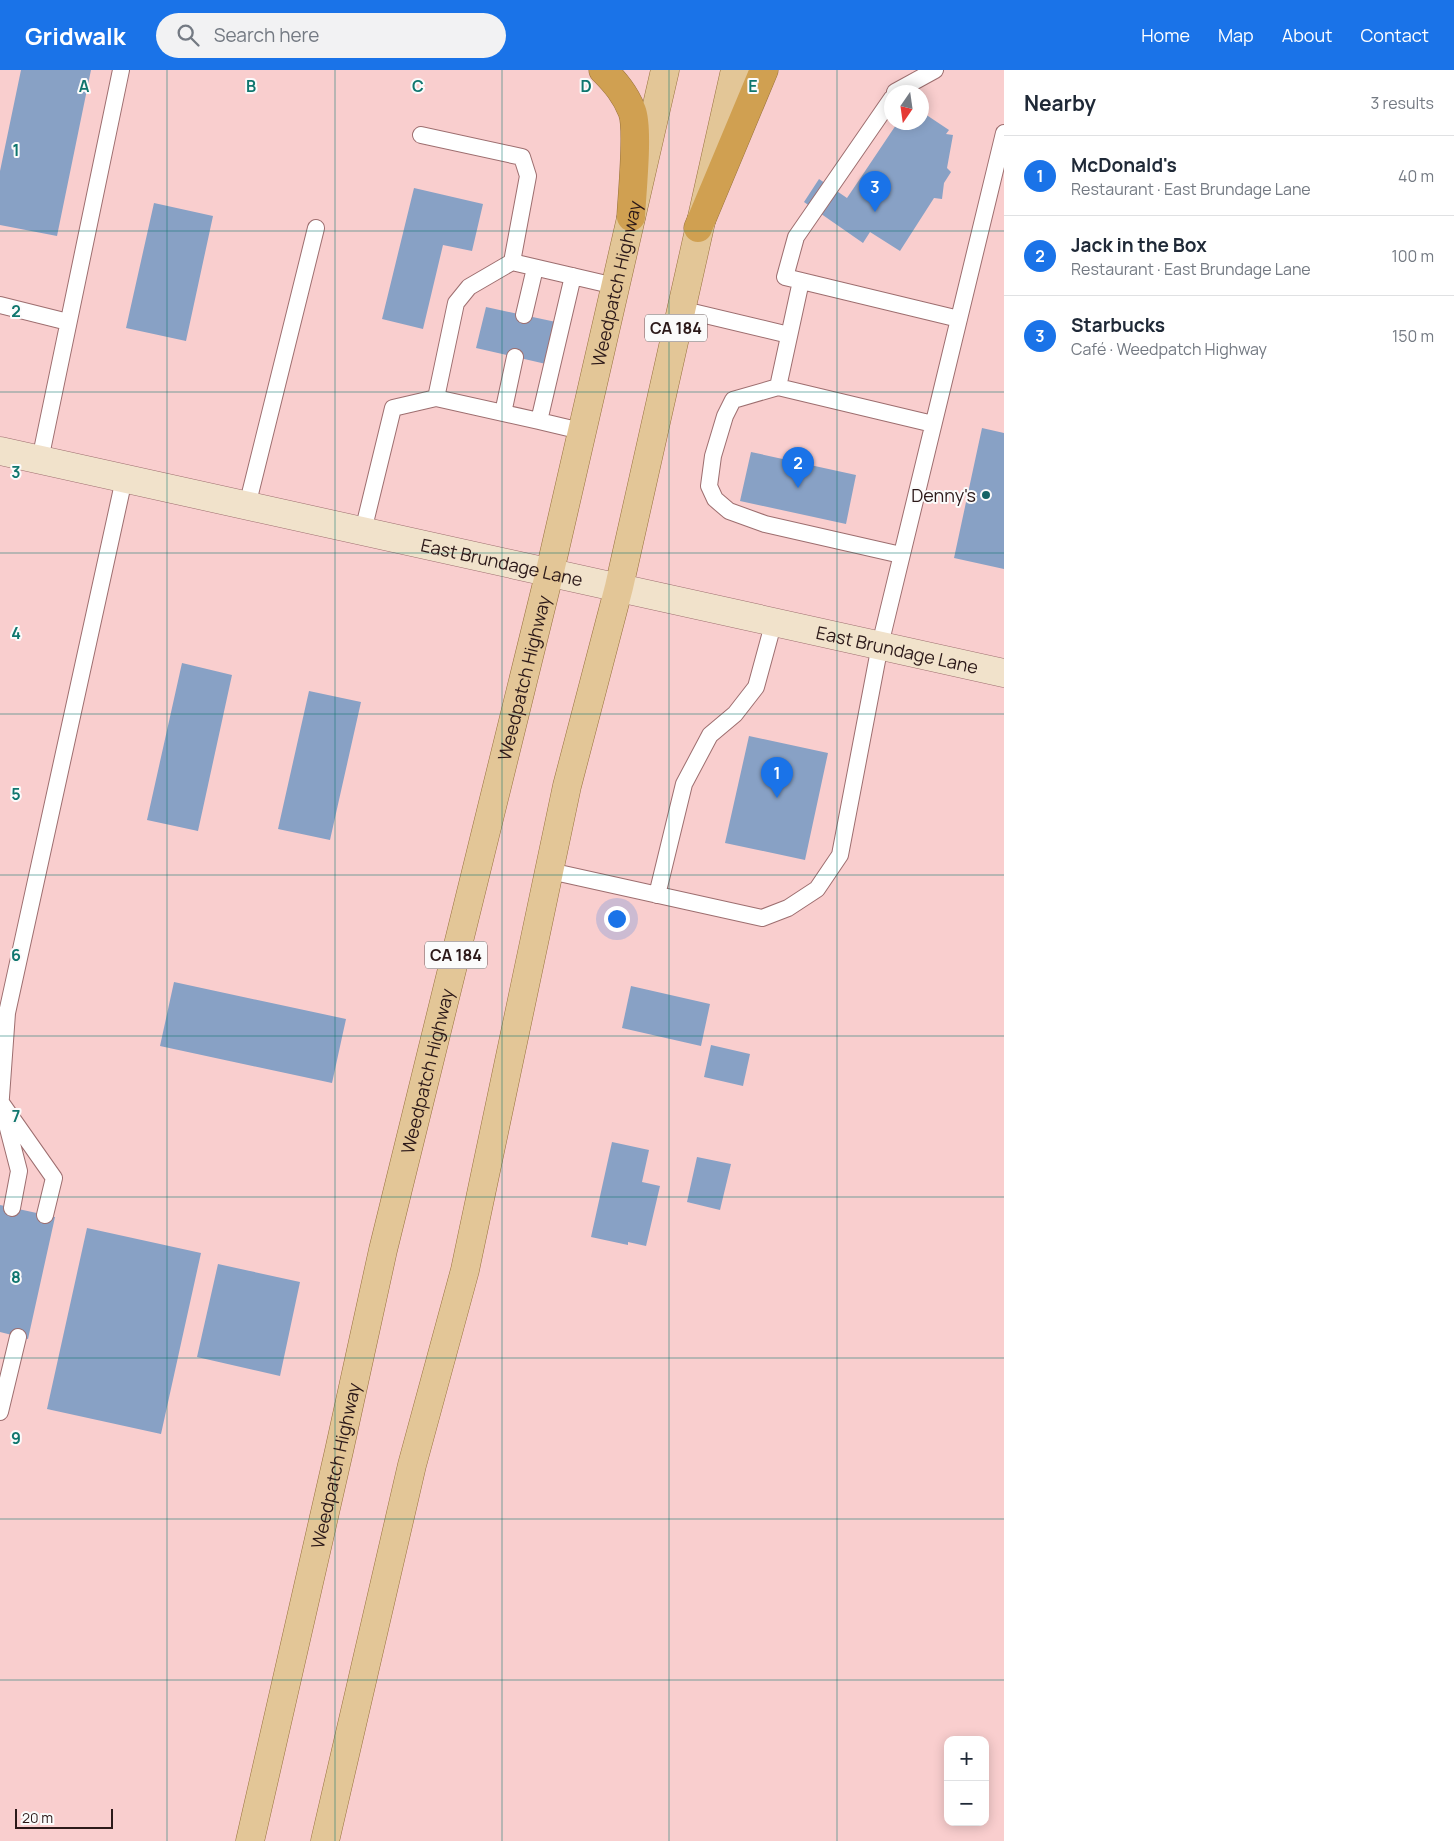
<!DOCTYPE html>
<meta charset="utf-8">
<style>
:root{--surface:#fff;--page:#f2f2f3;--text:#1f2937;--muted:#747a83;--line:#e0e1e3;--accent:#1a73e8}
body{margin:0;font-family:Manrope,sans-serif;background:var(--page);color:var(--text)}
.controls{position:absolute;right:15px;bottom:15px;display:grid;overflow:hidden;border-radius:10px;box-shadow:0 2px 12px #0003}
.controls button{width:45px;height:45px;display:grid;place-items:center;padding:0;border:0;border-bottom:1px solid var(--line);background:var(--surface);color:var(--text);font:25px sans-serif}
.compass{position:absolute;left:884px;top:15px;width:45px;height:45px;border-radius:50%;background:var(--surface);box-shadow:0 2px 12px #0003;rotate:193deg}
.scale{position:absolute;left:15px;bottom:12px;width:98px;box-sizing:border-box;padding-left:5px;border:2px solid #2c1919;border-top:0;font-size:14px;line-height:18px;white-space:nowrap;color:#2c1919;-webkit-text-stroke:4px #fbfbfb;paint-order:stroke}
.you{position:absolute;left:616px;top:848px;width:18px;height:18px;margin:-12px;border:4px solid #fff;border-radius:50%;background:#1a73e8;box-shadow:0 0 0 8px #1a73e833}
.badge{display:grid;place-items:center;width:32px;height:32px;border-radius:50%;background:var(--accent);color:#fff;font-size:16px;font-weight:700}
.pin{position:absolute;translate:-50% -41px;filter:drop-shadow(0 1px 2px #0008)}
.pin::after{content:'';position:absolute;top:26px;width:18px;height:15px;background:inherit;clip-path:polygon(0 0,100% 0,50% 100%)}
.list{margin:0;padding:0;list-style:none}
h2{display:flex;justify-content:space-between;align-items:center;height:65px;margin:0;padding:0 20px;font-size:21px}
h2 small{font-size:16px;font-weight:400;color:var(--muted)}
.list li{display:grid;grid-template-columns:32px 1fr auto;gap:15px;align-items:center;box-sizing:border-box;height:80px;padding:0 20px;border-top:1px solid var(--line)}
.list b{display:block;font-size:19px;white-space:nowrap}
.list p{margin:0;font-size:16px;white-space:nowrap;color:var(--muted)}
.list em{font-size:16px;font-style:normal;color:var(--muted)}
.icon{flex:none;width:28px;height:28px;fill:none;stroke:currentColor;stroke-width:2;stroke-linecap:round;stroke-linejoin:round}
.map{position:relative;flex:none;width:1004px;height:1771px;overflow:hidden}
header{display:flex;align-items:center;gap:30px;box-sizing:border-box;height:70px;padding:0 25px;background:var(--accent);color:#fff}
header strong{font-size:24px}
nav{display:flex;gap:28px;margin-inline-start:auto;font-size:18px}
.search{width:350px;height:45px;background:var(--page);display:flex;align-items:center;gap:12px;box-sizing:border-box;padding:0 18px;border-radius:28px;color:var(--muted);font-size:19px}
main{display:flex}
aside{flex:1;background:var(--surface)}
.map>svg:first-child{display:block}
.building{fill:#88a1c5}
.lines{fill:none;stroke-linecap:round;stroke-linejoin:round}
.lane-casing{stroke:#9d6e6f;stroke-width:18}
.secondary-casing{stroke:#9d6e6f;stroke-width:29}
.primary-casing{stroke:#97713d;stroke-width:29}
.highway-casing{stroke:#97713d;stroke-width:29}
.lane{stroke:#fff;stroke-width:16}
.secondary{stroke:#f1e2cb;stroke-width:28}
.primary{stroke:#e3c697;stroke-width:28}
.highway{stroke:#d0a051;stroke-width:28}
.grid{fill:none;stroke:#0f766e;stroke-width:1;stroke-opacity:0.55}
.poi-dot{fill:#136365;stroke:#fbfbfb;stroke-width:2}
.labels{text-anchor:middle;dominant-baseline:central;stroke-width:4;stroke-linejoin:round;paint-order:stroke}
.shield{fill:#fbfbfb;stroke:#6a5d5d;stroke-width:1}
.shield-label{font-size:16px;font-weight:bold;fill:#2c1919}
.street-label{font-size:18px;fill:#2c1919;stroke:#fbfbfb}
.poi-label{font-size:18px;fill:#2c1919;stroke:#fbfbfb;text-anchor:end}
.grid-label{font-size:16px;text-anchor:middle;font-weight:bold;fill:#0f766e;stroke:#fbfbfb;stroke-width:4;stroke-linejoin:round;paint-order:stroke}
</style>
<header>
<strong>Gridwalk</strong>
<div class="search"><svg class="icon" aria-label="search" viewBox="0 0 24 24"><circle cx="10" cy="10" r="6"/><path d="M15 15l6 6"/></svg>Search here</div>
<nav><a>Home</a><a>Map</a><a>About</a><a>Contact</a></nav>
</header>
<main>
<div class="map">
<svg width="1004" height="1771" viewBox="0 0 1004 1771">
<rect width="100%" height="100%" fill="#f9cece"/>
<!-- building -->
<path class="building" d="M21,0H91L57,166L0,155V101Z
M922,42L949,60L946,64L953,65L947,98L951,102L944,113L942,129L934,128L900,181L870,162L863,173L804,132L819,109L847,128L898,52H922Z
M414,118L483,134L472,181L443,175L423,259L382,249Z
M154,133L213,146L186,271L126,258Z
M486,237L556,252L546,294L476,278Z
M982,358L1004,363V499L954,488Z
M751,382L856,405L846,454L740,431Z
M182,593L232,605L198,761L147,750Z
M309,621L361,632L330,770L278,759Z
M749,666L828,683L805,790L725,773Z
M174,912L346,949L332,1013L160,976Z
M631,916L710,934L701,976L622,958Z
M711,975L750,984L743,1016L704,1007Z
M612,1072L649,1080L642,1112L660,1116L646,1176L628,1172V1175L591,1167Z
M697,1087L731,1094L720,1140L687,1132Z
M0,1135L55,1147L28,1269L0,1262Z
M87,1158L201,1183L161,1364L47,1339Z
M218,1194L300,1212L280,1306L197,1287Z"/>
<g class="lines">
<defs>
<path id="lane" d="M895,22L935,0
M892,28L796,167L785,207L959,249
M421,65L522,87L528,106L512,192L615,216
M801,211L778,317L933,354
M0,235L68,252
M680,239L789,265
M524,245L535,198
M778,317L733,330L725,346L713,386L709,416L715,429L729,441L765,454L901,485
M436,328L539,351L573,206
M503,343L515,287
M539,351L581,361
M40,390L121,0
M247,436L316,158
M363,461L393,338L436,328L456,233L469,217L512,192
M550,801L762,848L788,838L817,819L840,785L880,575L1004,63
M657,825L684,714L710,665L735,644L756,617L774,551
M0,950L7,943L124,409
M2,1034L54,1108L45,1145
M0,1041L7,943
M4,1043L19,1101L12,1138
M0,1342L18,1267"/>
<g id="secondary">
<path id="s1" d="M0,381L1004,603"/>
</g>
<g id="primary">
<path id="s2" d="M250,1771L339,1381L383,1180L550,501L665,0"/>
<path d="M325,1771L412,1395L465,1200L567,716L619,517L735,0"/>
</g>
<path id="highway" d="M603,0C616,13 625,24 632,41C639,59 632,124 631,147
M698,158L764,0"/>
</defs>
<!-- lane casing -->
<use href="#lane" class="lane-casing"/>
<!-- secondary casing -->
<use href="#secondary" class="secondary-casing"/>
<!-- primary casing -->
<use href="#primary" class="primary-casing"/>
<!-- highway casing -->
<use href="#highway" class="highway-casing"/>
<!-- lane -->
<use href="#lane" class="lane"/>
<!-- secondary -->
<use href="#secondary" class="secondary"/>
<!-- primary -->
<use href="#primary" class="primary"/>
<!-- highway -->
<use href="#highway" class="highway"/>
</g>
<!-- grid -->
<path class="grid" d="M167,0V1771M335,0V1771M502,0V1771M669,0V1771M837,0V1771M0,161H1004M0,322H1004M0,483H1004M0,644H1004M0,805H1004M0,966H1004M0,1127H1004M0,1288H1004M0,1449H1004M0,1610H1004"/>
<!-- markers -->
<circle class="poi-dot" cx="986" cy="425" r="5"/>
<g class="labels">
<!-- shield labels -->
<g class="shield">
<rect x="645" y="244.5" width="62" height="27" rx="4"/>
<rect x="425" y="871.5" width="62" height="27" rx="4"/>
</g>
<g class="shield-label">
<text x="676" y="258">CA 184</text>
<text x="456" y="885">CA 184</text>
</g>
<!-- street labels -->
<g class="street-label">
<text stroke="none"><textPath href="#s2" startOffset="1600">Weedpatch Highway</textPath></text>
<text stroke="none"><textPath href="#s1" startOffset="514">East Brundage Lane</textPath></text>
<text stroke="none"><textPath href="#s1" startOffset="919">East Brundage Lane</textPath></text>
<text stroke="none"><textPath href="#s2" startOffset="1195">Weedpatch Highway</textPath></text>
<text stroke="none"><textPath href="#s2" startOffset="790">Weedpatch Highway</textPath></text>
<text stroke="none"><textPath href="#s2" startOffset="385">Weedpatch Highway</textPath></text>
</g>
<!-- poi labels -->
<g class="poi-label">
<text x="976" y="425">Denny's</text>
</g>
</g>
<g class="grid-label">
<text x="84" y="22">A</text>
<text x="251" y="22">B</text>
<text x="418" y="22">C</text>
<text x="586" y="22">D</text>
<text x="753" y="22">E</text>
<text x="16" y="86">1</text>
<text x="16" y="247">2</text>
<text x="16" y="408">3</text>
<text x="16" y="569">4</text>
<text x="16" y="730">5</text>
<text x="16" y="891">6</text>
<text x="16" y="1052">7</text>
<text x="16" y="1213">8</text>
<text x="16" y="1374">9</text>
</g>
</svg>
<div class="controls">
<button>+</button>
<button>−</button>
</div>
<svg class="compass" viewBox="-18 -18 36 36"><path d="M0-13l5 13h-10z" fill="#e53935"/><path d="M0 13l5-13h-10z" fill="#747a83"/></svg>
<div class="scale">20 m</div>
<div class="you"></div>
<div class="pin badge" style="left:777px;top:728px">1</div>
<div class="pin badge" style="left:798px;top:418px">2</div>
<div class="pin badge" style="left:875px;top:142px">3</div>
</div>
<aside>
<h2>Nearby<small>3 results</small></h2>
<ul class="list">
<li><span class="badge">1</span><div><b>McDonald's</b><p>Restaurant · East Brundage Lane</p></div><em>40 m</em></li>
<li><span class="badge">2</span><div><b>Jack in the Box</b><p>Restaurant · East Brundage Lane</p></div><em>100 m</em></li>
<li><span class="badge">3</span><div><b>Starbucks</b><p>Café · Weedpatch Highway</p></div><em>150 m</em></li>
</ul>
</aside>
</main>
